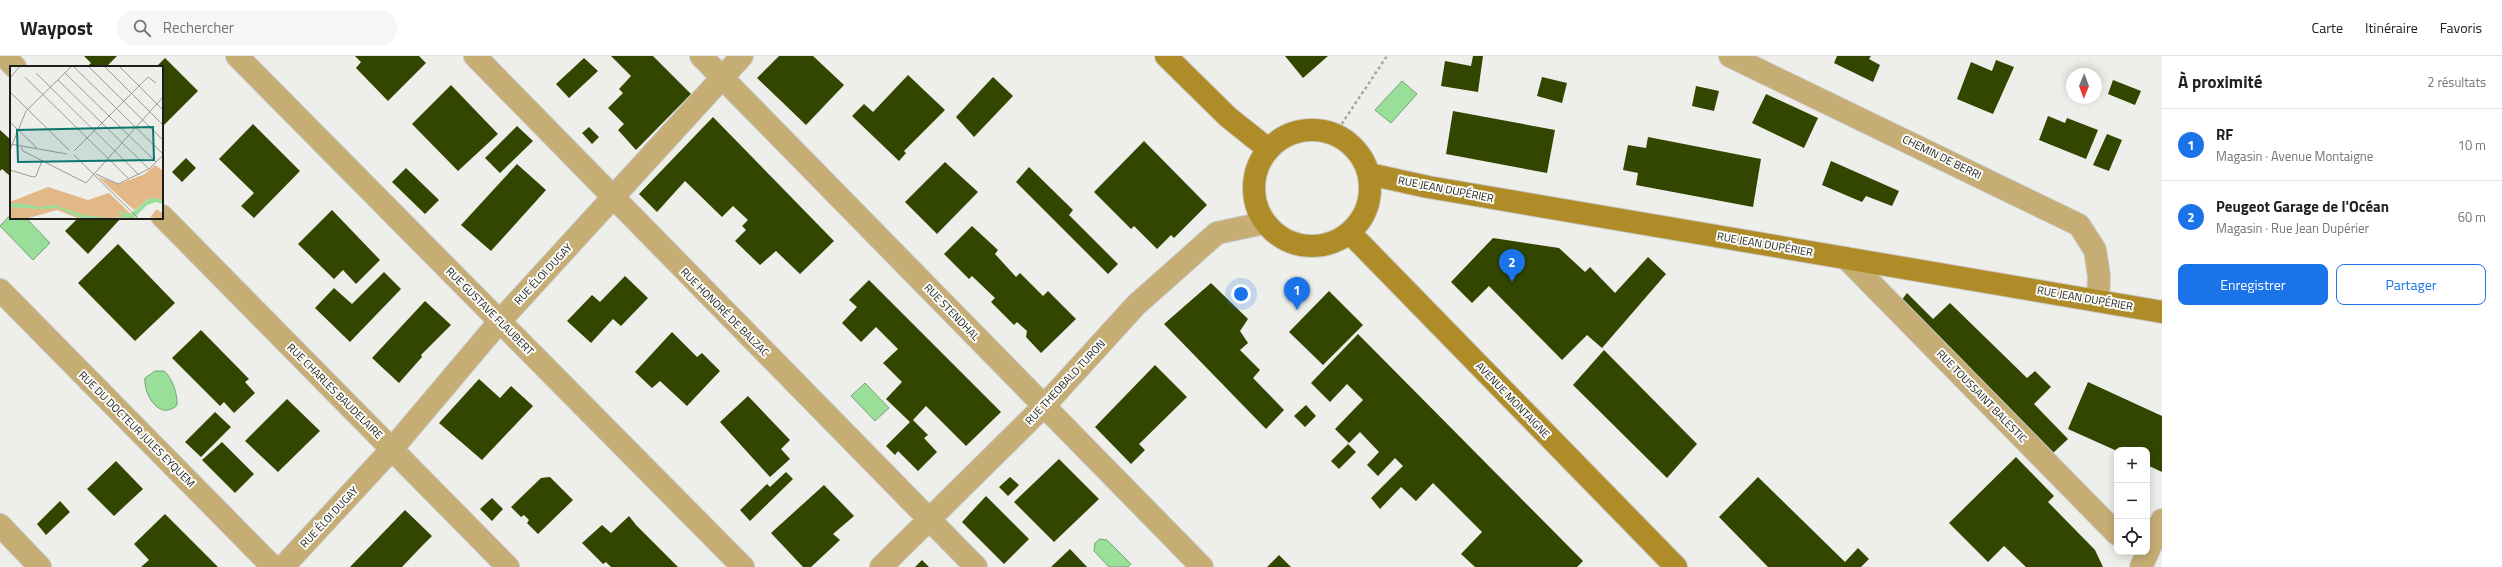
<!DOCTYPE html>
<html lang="fr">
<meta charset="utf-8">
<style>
:root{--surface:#fff;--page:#f6f6f6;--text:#202124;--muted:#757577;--line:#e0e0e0;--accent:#1a73e8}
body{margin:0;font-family:"Titillium Web",sans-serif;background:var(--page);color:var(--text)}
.controls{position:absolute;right:12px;bottom:12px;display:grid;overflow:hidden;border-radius:8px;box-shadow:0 2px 10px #0003}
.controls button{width:36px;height:36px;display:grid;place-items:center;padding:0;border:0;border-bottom:1px solid var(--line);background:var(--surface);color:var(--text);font:20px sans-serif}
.compass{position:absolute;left:2066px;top:12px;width:36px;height:36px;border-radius:50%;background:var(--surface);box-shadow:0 2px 10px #0003;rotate:181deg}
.you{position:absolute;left:1241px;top:238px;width:14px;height:14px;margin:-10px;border:3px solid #fff;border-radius:50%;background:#1a73e8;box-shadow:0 0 0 6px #1a73e833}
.badge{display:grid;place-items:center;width:26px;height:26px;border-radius:50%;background:var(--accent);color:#fff;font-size:13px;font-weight:700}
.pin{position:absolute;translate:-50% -33px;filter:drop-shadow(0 1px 2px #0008)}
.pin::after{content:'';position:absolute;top:21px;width:14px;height:12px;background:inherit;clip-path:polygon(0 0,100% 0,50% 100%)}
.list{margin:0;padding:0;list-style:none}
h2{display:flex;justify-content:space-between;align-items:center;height:52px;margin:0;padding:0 16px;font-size:17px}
h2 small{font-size:13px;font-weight:400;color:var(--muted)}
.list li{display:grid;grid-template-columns:26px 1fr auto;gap:12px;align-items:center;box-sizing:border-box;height:72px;padding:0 16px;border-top:1px solid var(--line)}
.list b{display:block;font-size:15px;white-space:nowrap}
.list p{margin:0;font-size:13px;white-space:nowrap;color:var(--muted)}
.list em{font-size:13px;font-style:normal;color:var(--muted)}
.actions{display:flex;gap:8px;padding:12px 16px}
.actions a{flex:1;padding:9px 0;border:1px solid var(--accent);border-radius:8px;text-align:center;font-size:14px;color:var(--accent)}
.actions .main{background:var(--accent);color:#fff}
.icon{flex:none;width:22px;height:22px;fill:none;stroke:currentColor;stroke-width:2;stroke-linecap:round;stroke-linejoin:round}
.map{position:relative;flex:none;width:2162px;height:511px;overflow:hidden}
header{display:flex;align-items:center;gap:24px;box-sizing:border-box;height:56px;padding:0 20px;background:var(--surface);border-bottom:1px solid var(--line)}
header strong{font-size:19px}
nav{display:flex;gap:22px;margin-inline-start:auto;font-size:14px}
.search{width:280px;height:36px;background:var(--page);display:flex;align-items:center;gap:10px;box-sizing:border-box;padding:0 14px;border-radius:22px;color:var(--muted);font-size:15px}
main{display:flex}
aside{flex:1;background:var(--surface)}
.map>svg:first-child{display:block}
.water{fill:#99df9a;stroke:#74a574}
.building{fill:#324600}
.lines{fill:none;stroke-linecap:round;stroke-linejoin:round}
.street-casing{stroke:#c8c8c5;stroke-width:24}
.secondary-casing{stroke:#c8c8c5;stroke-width:24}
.path{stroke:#a6a6a3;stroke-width:2.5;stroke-dasharray:3 3;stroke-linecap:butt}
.street{stroke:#c5ad74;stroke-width:22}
.secondary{stroke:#b08c28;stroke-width:22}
.labels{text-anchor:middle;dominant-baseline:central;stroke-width:4;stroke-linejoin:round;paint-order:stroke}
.street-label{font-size:11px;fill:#1d1d1b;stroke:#fbfbf7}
.inset-road{fill:none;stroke:#9a9a97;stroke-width:1}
.view{fill:#0f766e;fill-opacity:0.15;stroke:#0f766e;stroke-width:2}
.inset-edge{fill:none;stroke:#1d1d1b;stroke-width:2}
</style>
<header>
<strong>Waypost</strong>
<div class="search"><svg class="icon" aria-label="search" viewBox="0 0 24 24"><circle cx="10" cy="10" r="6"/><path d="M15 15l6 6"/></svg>Rechercher</div>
<nav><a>Carte</a><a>Itinéraire</a><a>Favoris</a></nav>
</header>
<main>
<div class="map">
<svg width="2162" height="511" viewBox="0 0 2162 511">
<rect width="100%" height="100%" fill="#eeeeea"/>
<!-- water -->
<path class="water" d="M1402,25L1417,38L1391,67L1375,54Z
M11,158V162H26L50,187L33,204L0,170Z
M155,315H164C172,321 178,339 177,349C160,366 143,338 145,322Z
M865,327L889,352L875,365L851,340Z
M1100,483L1107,484L1131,508L1128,511H1109L1094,495L1095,487Z"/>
<!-- building -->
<path class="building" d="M84,0H117L106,11H87L91,7Z
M355,0H419L426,7L388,45L356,12L361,6Z
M611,0H653L691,38L636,94L618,74L624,68L608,52L623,37L619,33L631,20Z
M779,0H813L844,29L806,69L757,22Z
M1285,0H1328L1303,22Z
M1473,0H1483L1478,36L1441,30L1445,5L1471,10Z
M1837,0H1871L1869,3L1880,9L1873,26L1834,7Z
M165,2L198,35L162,71V11H156Z
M584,2L598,15L569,42L556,28Z
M1996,4L2014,11L1993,58L1957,43L1971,6L1992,15Z
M908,19L945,54L904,95L906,97L899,105L852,60L864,48L873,56Z
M993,21L1013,40L974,81L956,61Z
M1542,21L1567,27L1562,47L1537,40Z
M2113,24L2141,35L2135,49L2108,38Z
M451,29L498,78L458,115L412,68Z
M1696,30L1719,35L1714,55L1692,50Z
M1766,38L1818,62L1804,92L1752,67Z
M1453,55L1555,74L1547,117L1446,98Z
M2048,60L2065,67L2067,62L2098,74L2086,103L2039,84Z
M713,61L834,185L800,218L776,195L760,209L735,185L746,174L742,170L748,164L733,150L722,161L685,125L657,156L639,138Z
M253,68L300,115L254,162L241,150L254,137L219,103Z
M517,70L533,85L500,117L485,102Z
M589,71L599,81L592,88L582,77Z
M0,74L11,84L10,120L2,113L0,115Z
M2107,78L2122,84L2109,115L2093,109Z
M1648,81L1761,103L1753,151L1636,129L1638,117L1623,114L1628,89L1646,92Z
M1144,85L1207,149L1174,182L1171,179L1157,193L1134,170L1131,173L1094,136Z
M186,102L196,112L182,126L172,116Z
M1831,105L1899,135L1892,150L1866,140L1862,146L1822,129Z
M945,106L978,136L937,178L905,146Z
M517,108L546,134L491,195L461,169Z
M1029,111L1073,154L1069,159L1118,208L1108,218L1016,126Z
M406,112L439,144L425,158L392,126Z
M332,154L380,204L356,228L343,214L334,223L298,188Z
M78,162H121L88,198L65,175Z
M972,170L998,194L995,198L1016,221L1020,217L1043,240L1048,235L1076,263L1041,297L1026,281L1027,275L1017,266L1014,269L991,246L995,242L972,220L969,223L944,198Z
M1493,182L1559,192L1585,216L1590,211L1615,237L1648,201L1666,218L1602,292L1587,279L1562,304L1489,230L1472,247L1451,226Z
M118,188L175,247L135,285L78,227Z
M384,216L401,233L350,286L315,252L334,232L352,248Z
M625,220L648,242L621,270L613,263L591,287L567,265L592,239L600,246Z
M869,224L1001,356L966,390L926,350L913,364L928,379L924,382L937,396L918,415L898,395L895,399L886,390L910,366L886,343L902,326L883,307L898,293L876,271L861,286L842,267L857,251L849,244Z
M1211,227L1248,263L1240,275L1248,287L1240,294L1260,314L1253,322L1284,354L1266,373L1164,268Z
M1329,235L1363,269L1323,309L1289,276Z
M1907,237L1933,263L1950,247L2027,322L2035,315L2051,331L2034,348L2068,383L2053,397L1901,245Z
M425,245L451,269L421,299L422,301L399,327L372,302Z
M201,274L249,323L245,326L255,337L234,357L224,346L220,350L172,302Z
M672,276L697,301L702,297L720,315L687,350L660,325L652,332L635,316Z
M1358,278L1583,505L1577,511H1475L1461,498L1482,476L1433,427L1416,445L1401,431L1380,453L1371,442L1403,410L1395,402L1378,420L1367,409L1379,396L1360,376L1349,387L1335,373L1363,344L1347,328L1330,346L1311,327Z
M1604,294L1697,388L1667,422L1573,329Z
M1155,309L1187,341L1139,388L1145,394L1131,408L1095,371Z
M479,323L500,342L511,330L533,350L482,404L439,367Z
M2088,326L2162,360V416L2147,409V394L2117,395L2068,373Z
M748,340L790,384L781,393L790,403L770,421L720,366Z
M287,343L320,375L278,416L245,385Z
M1306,349L1316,360L1305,371L1294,360Z
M215,356L231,371L201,401L185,386Z
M222,386L254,418L235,437L202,404Z
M1348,388L1356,396L1339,413L1331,405Z
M2016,401L2054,440L2048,446L2095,494L2103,511H2026L2004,490L1988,506L1949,467Z
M1059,403L1099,443L1054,486L1014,446Z
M116,405L143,433L114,460L87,433Z
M786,416L793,423L750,465L740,454L767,428L770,431Z
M550,421L573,444L538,478L527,467L529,464L524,459L521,461L511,451L541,422Z
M1010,421L1019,429L1008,440L999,431Z
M1758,421L1845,506L1858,492L1869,503L1861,511H1768L1719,461Z
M824,429L854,460L833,478L840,484L811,511H803L771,477Z
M986,440L1029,483L1004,508L962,466Z
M492,442L503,453L492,465L480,453Z
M60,445L70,456L46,479L37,468Z
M405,454L432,480L420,492L402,511H350Z
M165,458L218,511H141L149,504L134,488Z
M629,460L636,469L678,511H611L606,506L603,508L582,487L602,469L611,477Z
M1070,493L1087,511H1051Z
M1279,499L1291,511H1267Z
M922,504L929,511H915Z"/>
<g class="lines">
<defs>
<path id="street" d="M4,0L15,11
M237,0L743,511
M475,0L976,511
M701,0L1202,511
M1730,0L2079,169L2095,194L2099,220L2098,245
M162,160L508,511
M1846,202L2117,478
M0,234L273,511
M0,469L40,511
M283,511L392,393L500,265L742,0
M881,511L1044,350L1136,249L1217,177L1264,167
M2141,511L2162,464"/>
<path id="secondary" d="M1166,0L1228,61L1268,93
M1254 132a58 58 0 1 1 116 0a58 58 0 1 1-116 0Z
M1369,118L1428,131L2162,256
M1350,177L1676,511"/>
</defs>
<!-- street casing -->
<use href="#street" class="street-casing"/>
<!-- secondary casing -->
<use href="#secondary" class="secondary-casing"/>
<!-- path -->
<path class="path" d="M1335,78L1387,0"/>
<!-- street -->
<use href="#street" class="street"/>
<!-- secondary -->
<use href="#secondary" class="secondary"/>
</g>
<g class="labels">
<!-- street labels -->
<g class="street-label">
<text transform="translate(1942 101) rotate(26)">CHEMIN DE BERRI</text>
<text transform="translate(1446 133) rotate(11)">RUE JEAN DUPÉRIER</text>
<text transform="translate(1765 188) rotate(10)">RUE JEAN DUPÉRIER</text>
<text transform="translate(543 218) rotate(-47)">RUE ÉLOI DUGAY</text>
<text transform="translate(2085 242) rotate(10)">RUE JEAN DUPÉRIER</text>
<text transform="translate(490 255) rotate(45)">RUE GUSTAVE FLAUBERT</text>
<text transform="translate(725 256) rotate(45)">RUE HONORÉ DE BALZAC</text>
<text transform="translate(952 256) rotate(46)">RUE STENDHAL</text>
<text transform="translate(1065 326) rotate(-47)">RUE THEOBALD TURON</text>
<text transform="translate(335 335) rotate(45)">RUE CHARLES BAUDELAIRE</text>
<text transform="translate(1982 340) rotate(46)">RUE TOUSSAINT BALESTIC</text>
<text transform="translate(1513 344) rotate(46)">AVENUE MONTAIGNE</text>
<text transform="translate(137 373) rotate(45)">RUE DU DOCTEUR JULES EYQUEM</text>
<text transform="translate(329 461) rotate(-47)">RUE ÉLOI DUGAY</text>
</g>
</g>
<!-- overview -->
<g transform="translate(10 10)">
<rect width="153" height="153" fill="#eeeeea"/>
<path d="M145,99L153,105V134L140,132L124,144L88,111L109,118L135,108ZM38,121L78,134L99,127L124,151L70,153L47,144L15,153H0V136ZM147,143L153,148V153L140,151Z" fill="#e3b888"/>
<path d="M140,132L151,133L153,138L146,136L137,139L123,153H113L115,152L110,146L111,153H73L48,142L29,143L0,141V138L6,137L31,141L44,139L73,149L108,153L110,145L120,148Z" fill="#99df9a"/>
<path class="inset-road" d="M63,0L153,88M78,0L153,74M94,0L153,59M109,0L153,44M26,7L129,109M55,7L146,96M15,11L119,113M0,12L10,0M48,14L139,103M0,26L59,84M0,56L27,82M0,78L57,88M11,81L13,85L76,117L153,31M0,84L16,45L62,0M64,85L138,11L146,17M64,89L129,153M0,104L23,111L26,110L32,95M86,108L108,118L139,103L153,89"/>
<path class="view" d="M143,61L144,94L8,96L7,64Z"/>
<rect width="153" height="153" class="inset-edge"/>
</g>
</svg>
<div class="controls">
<button>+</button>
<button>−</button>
<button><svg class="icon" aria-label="locate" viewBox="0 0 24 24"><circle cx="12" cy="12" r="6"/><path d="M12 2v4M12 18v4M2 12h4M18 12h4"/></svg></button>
</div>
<svg class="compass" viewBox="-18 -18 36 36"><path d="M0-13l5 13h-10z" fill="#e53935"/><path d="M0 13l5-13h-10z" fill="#757577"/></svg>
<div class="you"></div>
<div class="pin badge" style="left:1297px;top:254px">1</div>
<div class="pin badge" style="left:1512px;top:226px">2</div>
</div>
<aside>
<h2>À proximité<small>2 résultats</small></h2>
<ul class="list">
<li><span class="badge">1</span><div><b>RF</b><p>Magasin · Avenue Montaigne</p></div><em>10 m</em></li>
<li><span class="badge">2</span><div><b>Peugeot Garage de l'Océan</b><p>Magasin · Rue Jean Dupérier</p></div><em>60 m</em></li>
</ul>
<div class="actions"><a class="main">Enregistrer</a><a>Partager</a></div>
</aside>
</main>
